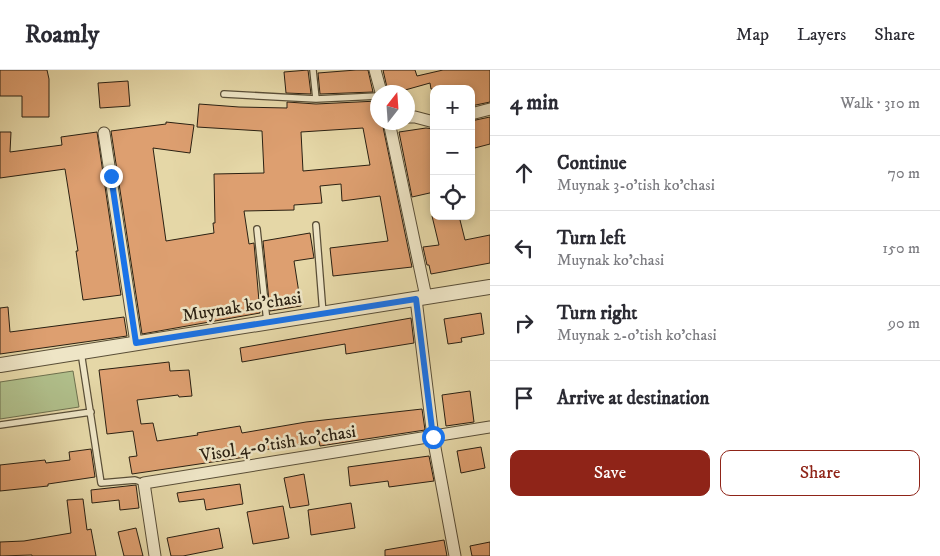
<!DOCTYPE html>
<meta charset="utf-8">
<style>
:root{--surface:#fff;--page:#f7f7f7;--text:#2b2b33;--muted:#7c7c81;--line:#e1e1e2;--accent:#8f2418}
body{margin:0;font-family:"IM FELL DW Pica",serif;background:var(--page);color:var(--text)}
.controls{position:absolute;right:15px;top:15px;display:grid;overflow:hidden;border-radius:10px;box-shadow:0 2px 8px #0003}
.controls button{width:45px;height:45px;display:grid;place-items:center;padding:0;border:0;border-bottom:1px solid var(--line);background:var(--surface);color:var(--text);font:25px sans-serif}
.compass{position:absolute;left:370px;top:15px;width:45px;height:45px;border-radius:50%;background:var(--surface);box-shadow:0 2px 8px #0003;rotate:17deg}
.stop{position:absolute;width:15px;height:15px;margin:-11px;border:4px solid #1a73e8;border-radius:50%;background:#fff}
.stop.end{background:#1a73e8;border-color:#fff;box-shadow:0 1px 5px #0008}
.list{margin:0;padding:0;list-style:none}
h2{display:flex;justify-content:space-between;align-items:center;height:65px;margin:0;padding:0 20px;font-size:21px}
h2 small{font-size:16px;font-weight:400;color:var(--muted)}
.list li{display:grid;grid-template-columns:32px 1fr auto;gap:15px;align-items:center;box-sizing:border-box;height:75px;padding:0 20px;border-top:1px solid var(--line)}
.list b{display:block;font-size:19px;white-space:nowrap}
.list p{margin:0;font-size:16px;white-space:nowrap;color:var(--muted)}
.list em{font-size:16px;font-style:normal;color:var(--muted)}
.actions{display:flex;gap:10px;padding:15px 20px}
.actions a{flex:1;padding:11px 0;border:1px solid var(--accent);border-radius:10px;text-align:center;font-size:18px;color:var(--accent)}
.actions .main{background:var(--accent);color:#fff}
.icon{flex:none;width:28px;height:28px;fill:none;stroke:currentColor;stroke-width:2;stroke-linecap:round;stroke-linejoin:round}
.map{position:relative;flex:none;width:490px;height:486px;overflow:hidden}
header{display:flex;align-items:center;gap:30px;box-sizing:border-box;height:70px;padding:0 25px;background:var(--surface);border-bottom:1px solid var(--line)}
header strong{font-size:24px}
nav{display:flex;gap:28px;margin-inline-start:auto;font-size:18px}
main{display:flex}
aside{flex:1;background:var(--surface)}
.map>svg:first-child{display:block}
.green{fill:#b0bf8b;stroke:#6d704e}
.building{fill:#dd9f70;stroke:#2a2012;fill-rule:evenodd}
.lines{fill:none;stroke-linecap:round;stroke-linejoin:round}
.service-casing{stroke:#594e37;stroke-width:8}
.minor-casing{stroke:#594e37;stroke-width:13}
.tertiary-casing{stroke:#594e37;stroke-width:16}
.service{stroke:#eee5c6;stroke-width:5.5}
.minor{stroke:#eee5c6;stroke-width:11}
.tertiary{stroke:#eee5c6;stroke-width:14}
.route{stroke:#1a73e8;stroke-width:6}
.labels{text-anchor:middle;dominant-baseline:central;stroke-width:5;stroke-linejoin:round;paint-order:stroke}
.street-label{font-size:18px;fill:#2a2012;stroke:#eee5c6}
</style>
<header>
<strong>Roamly</strong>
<nav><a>Map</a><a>Layers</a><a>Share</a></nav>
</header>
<main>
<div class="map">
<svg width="490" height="486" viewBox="0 0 490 486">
<rect width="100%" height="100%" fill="#e5d7a7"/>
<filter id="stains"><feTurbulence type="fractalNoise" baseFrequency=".004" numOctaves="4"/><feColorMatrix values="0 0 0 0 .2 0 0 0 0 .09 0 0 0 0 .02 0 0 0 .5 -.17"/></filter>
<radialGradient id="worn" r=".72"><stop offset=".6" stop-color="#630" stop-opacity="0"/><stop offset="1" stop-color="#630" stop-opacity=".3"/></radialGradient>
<!-- green -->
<path class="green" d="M73,301L79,337L0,349V312Z"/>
<!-- building -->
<path class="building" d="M0,0H47L49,9V47H22V26H0Z
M308,0L311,24L286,23L284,2Z
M356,0H368L373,22L320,24L318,3Z
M383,0H415L417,6L443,0H490V32L471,36V19H431L430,13L398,22H388Z
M128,11L130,36L100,38L98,13Z
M378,31V52H382L412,197L333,206L330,178L388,171L380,126L342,131L341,114L320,116L322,133L294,135V140L244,141L249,174L254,173L260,243L142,264L111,61L166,54V52L194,55L190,83L153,78L166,171L214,163L213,153H215L214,104L264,103L262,61L197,57L199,34L239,37L287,38V32L316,34ZM363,58L370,95L303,101L301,62Z
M490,47V74L471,79V51Z
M426,58L434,59V122L412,127L399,62Z
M0,62H11L10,82L62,75L61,67L97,62L121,225L83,230L76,181H78L65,99L0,108Z
M432,146H459L465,170L490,165V193L431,204L429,195H427L423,177L439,175Z
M310,163L314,188L294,191L301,236L270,241L263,171Z
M8,237L10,262L124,247L127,266L0,284V238Z
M481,243L484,264L461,268L462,272L448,274L444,249Z
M411,248L414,273L346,284L345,274L242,292L240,278Z
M169,292L170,301L189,300L192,326L179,327L178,325L137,330L141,354L153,353L157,371L198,365L197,363L240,356L242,363L306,352L422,339L425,360L320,376L319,371L245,383L246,387L132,404L129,387L137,386L133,361L107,364L99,300Z
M470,321L474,352L446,356L442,325Z
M481,377L485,398L461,403L457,381Z
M91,379L95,407L48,414V416L0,421V395L45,390L46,393L70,390L69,382Z
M429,386L434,411L389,417L388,411L350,416L348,397Z
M304,404L309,435L290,438L284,408Z
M240,414L243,434L206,440L204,429L179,432L177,423Z
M136,415L139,438L120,440L119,430L92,433L91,420Z
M83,429L87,460L91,459L96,486H32V485L0,486V472L24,471L71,463L67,430Z
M351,433L355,458L311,465L308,440Z
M283,436L289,468L253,474L247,442Z
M136,458L143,486H124L118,462Z
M219,458L223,478L183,486H171L167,468Z
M444,470L447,486H385V480Z
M490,472V486H472L470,476Z"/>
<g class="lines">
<defs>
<path id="service" d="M313,0L316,29
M224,24L316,29L378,26
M316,155L323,244
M257,159L267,252
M81,282L101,413L135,410L144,413
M0,355L91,342"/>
<path id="minor" d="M375,0L381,22
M471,44L490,39
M408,47H415L434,52
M389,52L426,227
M104,63L136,273
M416,229L433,367L455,486
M155,486L144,413L490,357"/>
<path id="tertiary" d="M0,295L490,217"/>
</defs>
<!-- service casing -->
<use href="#service" class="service-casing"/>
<!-- minor casing -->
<use href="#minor" class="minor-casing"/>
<!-- tertiary casing -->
<use href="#tertiary" class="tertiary-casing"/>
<!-- service -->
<use href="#service" class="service"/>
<!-- minor -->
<use href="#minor" class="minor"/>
<!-- tertiary -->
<use href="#tertiary" class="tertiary"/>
</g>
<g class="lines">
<!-- route -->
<path class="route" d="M111,106L136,273L416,229L433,367"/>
</g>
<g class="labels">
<!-- street labels -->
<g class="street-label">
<text transform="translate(242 237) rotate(-9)">Muynak ko'chasi</text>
<text transform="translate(278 374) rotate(-9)">Visol 4-o'tish ko'chasi</text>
</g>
</g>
<rect width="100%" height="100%" filter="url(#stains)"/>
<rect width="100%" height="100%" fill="url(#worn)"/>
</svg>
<div class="controls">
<button>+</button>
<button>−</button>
<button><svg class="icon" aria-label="locate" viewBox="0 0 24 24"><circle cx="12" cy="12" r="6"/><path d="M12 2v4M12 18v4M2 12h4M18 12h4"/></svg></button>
</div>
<svg class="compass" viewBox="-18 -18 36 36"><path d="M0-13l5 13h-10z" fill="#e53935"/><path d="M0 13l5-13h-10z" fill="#7c7c81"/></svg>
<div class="stop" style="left:433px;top:367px"></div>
<div class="stop end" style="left:111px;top:106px"></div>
</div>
<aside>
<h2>4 min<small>Walk · 310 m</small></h2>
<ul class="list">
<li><svg class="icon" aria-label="ahead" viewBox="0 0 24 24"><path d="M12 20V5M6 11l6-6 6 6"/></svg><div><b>Continue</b><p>Muynak 3-o'tish ko'chasi</p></div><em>70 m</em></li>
<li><svg class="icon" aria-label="left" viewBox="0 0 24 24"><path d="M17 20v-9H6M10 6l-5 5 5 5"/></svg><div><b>Turn left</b><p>Muynak ko'chasi</p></div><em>150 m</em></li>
<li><svg class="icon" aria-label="right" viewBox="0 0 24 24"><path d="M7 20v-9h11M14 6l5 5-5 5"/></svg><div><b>Turn right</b><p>Muynak 2-o'tish ko'chasi</p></div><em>90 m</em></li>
<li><svg class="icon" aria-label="arrive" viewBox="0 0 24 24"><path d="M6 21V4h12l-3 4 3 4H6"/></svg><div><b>Arrive at destination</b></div></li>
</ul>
<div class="actions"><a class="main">Save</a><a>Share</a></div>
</aside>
</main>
